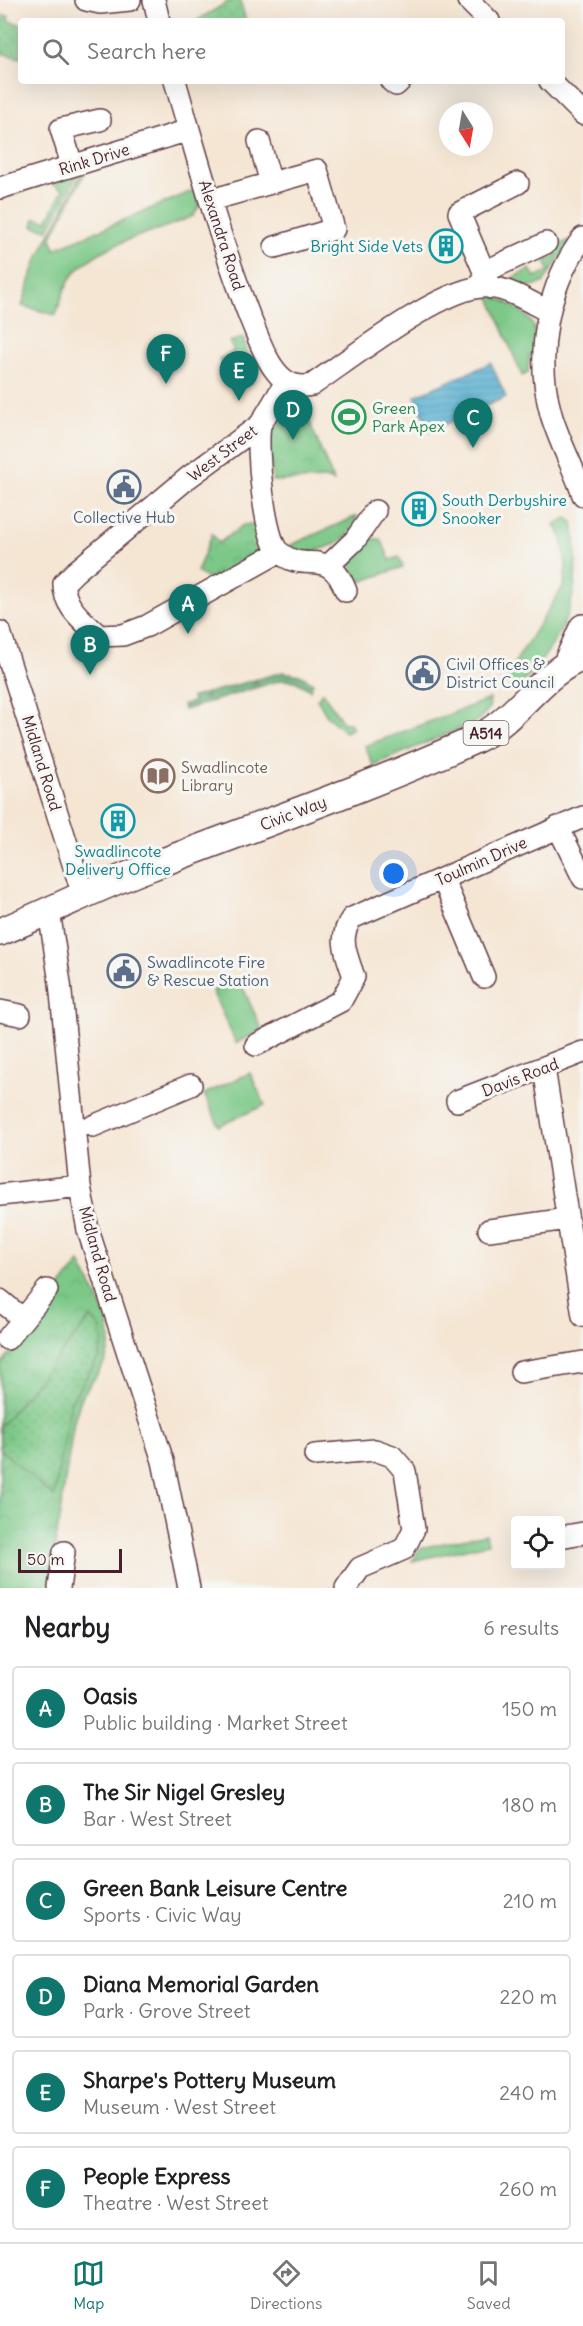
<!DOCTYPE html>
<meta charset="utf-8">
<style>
:root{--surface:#fff;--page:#f6f6f6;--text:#202124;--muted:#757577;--line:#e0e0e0;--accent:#0f766e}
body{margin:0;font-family:Delius,sans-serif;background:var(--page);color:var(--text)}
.controls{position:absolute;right:18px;bottom:18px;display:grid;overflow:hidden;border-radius:6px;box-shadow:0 6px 24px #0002}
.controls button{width:54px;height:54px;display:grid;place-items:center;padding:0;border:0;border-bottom:2px solid var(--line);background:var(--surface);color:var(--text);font:30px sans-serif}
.compass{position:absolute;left:439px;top:102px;width:54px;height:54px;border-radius:50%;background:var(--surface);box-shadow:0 6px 24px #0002;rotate:169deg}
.scale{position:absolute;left:18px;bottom:15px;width:104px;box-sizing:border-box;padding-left:6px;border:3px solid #4a1f2b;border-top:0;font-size:16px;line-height:21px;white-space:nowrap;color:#4a1f2b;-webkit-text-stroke:4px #f6f6f2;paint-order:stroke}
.you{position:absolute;left:394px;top:874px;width:21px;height:21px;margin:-15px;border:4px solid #fff;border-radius:50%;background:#1a73e8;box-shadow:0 0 0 9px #1a73e833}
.badge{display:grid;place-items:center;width:39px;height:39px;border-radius:50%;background:var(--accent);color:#fff;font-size:20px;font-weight:700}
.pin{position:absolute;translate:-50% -50px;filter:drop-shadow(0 2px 3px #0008)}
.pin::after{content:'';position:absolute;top:32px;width:21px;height:18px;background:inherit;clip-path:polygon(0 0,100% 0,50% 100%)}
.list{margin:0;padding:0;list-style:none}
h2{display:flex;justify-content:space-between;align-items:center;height:78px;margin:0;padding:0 24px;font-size:26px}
h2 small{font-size:20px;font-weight:400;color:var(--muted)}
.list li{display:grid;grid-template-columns:39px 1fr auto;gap:18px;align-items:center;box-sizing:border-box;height:84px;margin:0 12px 12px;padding:0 12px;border:2px solid var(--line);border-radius:6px}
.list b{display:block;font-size:22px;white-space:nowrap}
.list p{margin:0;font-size:20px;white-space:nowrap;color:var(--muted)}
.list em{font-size:20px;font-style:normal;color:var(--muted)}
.icon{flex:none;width:33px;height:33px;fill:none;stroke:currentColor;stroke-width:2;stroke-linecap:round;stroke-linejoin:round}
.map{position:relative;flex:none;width:583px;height:1588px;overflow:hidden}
.search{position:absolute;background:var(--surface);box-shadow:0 6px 24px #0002;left:18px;right:18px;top:18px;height:66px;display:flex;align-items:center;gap:15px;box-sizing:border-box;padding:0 21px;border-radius:6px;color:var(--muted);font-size:22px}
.sheet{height:654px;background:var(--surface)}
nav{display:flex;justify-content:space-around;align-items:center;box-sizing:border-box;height:84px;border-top:2px solid var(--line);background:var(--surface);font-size:16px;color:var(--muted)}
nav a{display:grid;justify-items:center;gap:3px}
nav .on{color:var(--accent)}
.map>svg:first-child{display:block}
.grass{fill:#7bc887;stroke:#627459;stroke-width:1.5}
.forest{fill:url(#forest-firs);stroke:#576650;stroke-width:1.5}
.park{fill:url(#park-crowns);stroke:#627459;stroke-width:1.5}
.garden{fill:url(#garden-dots);stroke:#627459;stroke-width:1.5}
.water{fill:url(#water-rules);stroke:#4e677e;stroke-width:1.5}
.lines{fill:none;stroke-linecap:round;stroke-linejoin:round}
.minor-casing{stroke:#643d44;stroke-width:24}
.major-casing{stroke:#643d44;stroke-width:30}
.minor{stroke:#fff;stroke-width:21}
.major{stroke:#fff;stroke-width:27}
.labels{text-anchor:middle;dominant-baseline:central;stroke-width:6;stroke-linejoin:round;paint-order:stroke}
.shield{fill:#f6f6f2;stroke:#7e6067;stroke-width:1.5}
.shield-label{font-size:15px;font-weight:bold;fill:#4a1f2b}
.street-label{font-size:16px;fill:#4a1f2b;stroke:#f6f6f2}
.culture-label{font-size:16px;fill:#0d838f;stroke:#f6f6f2;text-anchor:end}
.leisure-label{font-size:16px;fill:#27864d;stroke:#f6f6f2;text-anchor:start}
.service-label{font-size:16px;fill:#4e5e75;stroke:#f6f6f2;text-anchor:start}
.education-label{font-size:16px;fill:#785e54;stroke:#f6f6f2;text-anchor:start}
</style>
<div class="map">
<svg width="583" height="1588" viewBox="0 0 583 1588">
<defs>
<pattern id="forest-firs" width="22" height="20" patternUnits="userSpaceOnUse" patternTransform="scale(1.5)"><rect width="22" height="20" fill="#64ac74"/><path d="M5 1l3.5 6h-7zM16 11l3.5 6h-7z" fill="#548b5f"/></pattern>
<pattern id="park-crowns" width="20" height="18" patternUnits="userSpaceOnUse" patternTransform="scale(1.5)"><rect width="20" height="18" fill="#7bc887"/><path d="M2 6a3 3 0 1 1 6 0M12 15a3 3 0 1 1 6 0" fill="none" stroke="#6cab75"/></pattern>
<pattern id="garden-dots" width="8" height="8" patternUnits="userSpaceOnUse" patternTransform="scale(1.5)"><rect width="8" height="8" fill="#7bc887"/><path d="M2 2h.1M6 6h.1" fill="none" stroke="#6cab75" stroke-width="1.8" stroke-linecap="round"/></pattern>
<pattern id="water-rules" width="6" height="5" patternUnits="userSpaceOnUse" patternTransform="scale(1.5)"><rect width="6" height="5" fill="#53afd1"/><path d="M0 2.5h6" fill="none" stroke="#478eaa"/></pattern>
</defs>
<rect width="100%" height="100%" fill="#f6f6f2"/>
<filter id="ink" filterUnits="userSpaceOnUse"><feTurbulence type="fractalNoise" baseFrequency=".0167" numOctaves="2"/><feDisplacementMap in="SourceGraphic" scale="12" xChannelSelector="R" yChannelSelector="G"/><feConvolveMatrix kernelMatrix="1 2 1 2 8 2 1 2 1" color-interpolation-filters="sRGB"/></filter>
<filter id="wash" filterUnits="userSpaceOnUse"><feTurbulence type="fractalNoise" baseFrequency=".008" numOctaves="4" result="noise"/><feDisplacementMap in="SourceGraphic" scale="24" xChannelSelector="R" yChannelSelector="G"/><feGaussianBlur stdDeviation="1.35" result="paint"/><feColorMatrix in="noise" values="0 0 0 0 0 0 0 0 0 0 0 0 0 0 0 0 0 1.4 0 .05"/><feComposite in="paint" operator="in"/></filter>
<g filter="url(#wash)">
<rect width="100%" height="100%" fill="#f5e6d4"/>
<!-- grass -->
<path class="grass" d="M87,169L51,238L55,249L197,189C202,201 200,206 193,216C154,234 100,241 72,276C64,286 60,304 56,315L22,306L36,262L83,170Z
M79,171L48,230L33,226L35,218L47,221L63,190L48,181L0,199Z
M572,239L543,283L524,288L512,281V278L530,269L535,277L549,271L545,261L556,256L553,248Z
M489,295C516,304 546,321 533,355L529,356L528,373L522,376Z
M357,516C355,541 320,553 299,552L291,545Z
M567,518L573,522C583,592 570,631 522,684H511L507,675L564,585L566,566L562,539L555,524Z
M370,539H381L390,560L399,557L403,567L360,582L354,581L351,562Z
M323,692C328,703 337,710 342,723H350L353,728L345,732L327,716L317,699Z
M490,699L489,709L476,722L373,765L365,746Z
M239,979L262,1030L236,1043L212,991Z
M250,1073L265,1105L219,1126L204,1094Z
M486,1534L488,1544L412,1561L421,1548Z"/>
<!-- forest -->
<path class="forest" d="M283,672L301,675L313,683L310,690L295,681L281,680L184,710L183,705L193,702L192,697Z"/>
<!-- park -->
<path class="park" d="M243,338L251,364L252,382L234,386L219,359L234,351L229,342Z
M301,406L306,413L334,482L328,479L273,481C266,435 263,435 301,406Z
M260,523L261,539L258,554L209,580L197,572L212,534L219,543L243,525Z
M80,1262C94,1295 122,1327 104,1363C99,1374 89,1384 83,1395C79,1402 77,1413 74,1421L49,1588H0V1366Z"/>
<!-- garden -->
<path class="garden" d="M231,0H240L246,21H196Z
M4,15L9,16L8,21L21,24V58L0,53V27Z
M91,1317L100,1327L103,1341L98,1359L71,1401L54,1497L0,1449V1427Z"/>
<!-- water -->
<path class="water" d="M491,363L506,397L430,431L415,396Z"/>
</g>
<g filter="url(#ink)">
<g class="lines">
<defs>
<path id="minor" d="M86,0L100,3L130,0
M154,0L159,21
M468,0L489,21
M175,81C198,160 220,241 250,318C258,336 265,360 279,375C288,385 299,388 312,385C349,360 446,283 489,287C510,289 530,302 549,312
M391,81L396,85L400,81
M550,81L583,114
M259,141L271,183
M72,165L61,129L100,120
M0,188L189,130
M211,200L317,170L334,229L275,247
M583,238C546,286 535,357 551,414C559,442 574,468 583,495
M482,284L484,272L546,243
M491,288L459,213L518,183
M260,425C256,447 264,539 279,552C306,576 328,544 346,591
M279,552L147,626L123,635L99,636C84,621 63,607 64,583L75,572L189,477L260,425L286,382
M329,565L355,540L375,511
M0,632L83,895
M558,827L583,878
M443,879L484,977
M49,911L60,983L80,1186L88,1230L163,1461L189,1588
M0,1011L20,1015
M256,1045L341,1001L354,977C347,955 337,938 352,918L583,817
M544,1068L583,1316
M457,1101L583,1052
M93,1126L191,1085
M0,1195L80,1186
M489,1230L567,1219
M0,1300L23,1319
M7,1339L47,1290
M521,1372L583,1362
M315,1455L375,1450L392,1456L405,1471L414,1529L404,1549L360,1568L346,1588
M560,1537L583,1533
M59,1588L64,1552"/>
<path id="major" d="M567,663L583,628
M0,932C51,911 99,886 150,867C259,825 370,787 476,739C517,720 541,672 583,657"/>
</defs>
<!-- minor casing -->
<use href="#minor" class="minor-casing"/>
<!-- major casing -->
<use href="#major" class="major-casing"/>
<!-- minor -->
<use href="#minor" class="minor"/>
<!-- major -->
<use href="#major" class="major"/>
</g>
</g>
<!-- icons -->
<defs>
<symbol id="building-ring" viewBox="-11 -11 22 22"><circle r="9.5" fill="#f6f6f2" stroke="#0f9aa8" stroke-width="1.5"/><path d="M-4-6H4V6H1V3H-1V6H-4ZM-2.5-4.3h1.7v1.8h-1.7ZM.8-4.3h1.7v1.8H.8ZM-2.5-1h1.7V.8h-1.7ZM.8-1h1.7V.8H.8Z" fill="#0f9aa8"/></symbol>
<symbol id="stadium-ring" viewBox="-11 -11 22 22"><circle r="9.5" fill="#f6f6f2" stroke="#2e9e5b" stroke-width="1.5"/><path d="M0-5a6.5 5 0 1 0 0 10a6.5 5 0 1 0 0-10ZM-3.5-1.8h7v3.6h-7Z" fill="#2e9e5b"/></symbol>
<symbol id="civic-ring" viewBox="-11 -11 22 22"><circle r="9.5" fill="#f6f6f2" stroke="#5c6f8a" stroke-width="1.5"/><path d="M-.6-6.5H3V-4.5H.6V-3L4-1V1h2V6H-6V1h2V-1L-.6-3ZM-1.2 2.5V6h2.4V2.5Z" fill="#5c6f8a"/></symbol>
<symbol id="library-ring" viewBox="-11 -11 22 22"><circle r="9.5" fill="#f6f6f2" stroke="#8d6e63" stroke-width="1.5"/><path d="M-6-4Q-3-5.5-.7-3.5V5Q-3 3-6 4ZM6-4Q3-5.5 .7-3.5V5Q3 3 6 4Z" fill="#8d6e63"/></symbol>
</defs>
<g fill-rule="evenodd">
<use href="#building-ring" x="427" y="227" width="38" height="38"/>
<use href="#stadium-ring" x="330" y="398" width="38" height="38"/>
<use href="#civic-ring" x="105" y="468" width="38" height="38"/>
<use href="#building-ring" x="400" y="490" width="38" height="38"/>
<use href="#civic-ring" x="404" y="654" width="38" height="38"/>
<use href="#library-ring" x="139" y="757" width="38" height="38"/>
<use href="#building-ring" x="99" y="802" width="38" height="38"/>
<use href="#civic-ring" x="105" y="952" width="38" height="38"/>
</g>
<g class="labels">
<!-- shield labels -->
<rect class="shield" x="463.5" y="721" width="45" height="24" rx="4.5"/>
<g class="shield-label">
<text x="486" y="733">A514</text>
</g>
<!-- street labels -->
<g class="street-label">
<text transform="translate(94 159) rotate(-17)">Rink Drive</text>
<text transform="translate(222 235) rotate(72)">Alexandra Road</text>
<text transform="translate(222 453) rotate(-37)">West Street</text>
<text transform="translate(42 763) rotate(73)">Midland Road</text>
<text transform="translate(293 813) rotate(-21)">Civic Way</text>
<text transform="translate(481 861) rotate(-24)">Toulmin Drive</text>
<text transform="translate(520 1077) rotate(-21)">Davis Road</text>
<text transform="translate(98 1254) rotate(74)">Midland Road</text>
</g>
<!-- culture labels -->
<g class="culture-label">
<text x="423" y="246">Bright Side Vets</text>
<text x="442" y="500" text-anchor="start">South Derbyshire<tspan x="442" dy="18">Snooker</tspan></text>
<text x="118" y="851" text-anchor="middle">Swadlincote<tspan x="118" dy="18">Delivery Office</tspan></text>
</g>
<!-- leisure labels -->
<g class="leisure-label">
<text x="372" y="408">Green<tspan x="372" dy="18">Park Apex</tspan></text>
</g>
<!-- service labels -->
<g class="service-label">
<text x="124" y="517" text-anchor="middle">Collective Hub</text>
<text x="446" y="664">Civil Offices &amp;<tspan x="446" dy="18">District Council</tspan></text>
<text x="147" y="962">Swadlincote Fire<tspan x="147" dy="18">&amp; Rescue Station</tspan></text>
</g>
<!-- education labels -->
<g class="education-label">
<text x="181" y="767">Swadlincote<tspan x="181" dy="18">Library</tspan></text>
</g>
</g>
</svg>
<div class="controls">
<button><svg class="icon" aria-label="locate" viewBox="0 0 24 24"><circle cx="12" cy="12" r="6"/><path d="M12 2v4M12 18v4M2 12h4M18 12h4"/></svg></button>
</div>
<svg class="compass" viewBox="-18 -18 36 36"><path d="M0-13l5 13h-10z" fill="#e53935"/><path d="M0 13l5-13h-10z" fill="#757577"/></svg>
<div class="scale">50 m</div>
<div class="you"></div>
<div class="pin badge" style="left:188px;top:634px">A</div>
<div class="pin badge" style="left:90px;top:675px">B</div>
<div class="pin badge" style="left:473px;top:448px">C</div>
<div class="pin badge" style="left:293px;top:440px">D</div>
<div class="pin badge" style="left:239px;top:401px">E</div>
<div class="pin badge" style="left:166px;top:384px">F</div>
<div class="search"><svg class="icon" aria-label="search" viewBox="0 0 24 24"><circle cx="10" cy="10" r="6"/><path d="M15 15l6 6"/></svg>Search here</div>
</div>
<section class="sheet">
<h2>Nearby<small>6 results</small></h2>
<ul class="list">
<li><span class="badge">A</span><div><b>Oasis</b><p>Public building · Market Street</p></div><em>150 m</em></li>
<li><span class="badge">B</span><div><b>The Sir Nigel Gresley</b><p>Bar · West Street</p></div><em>180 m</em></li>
<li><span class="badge">C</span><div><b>Green Bank Leisure Centre</b><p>Sports · Civic Way</p></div><em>210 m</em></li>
<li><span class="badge">D</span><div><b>Diana Memorial Garden</b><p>Park · Grove Street</p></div><em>220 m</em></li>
<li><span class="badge">E</span><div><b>Sharpe's Pottery Museum</b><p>Museum · West Street</p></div><em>240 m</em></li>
<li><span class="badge">F</span><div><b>People Express</b><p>Theatre · West Street</p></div><em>260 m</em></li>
</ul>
</section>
<nav>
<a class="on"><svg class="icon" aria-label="map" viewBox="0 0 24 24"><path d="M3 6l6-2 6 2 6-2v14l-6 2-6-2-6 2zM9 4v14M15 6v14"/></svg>Map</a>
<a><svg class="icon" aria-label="directions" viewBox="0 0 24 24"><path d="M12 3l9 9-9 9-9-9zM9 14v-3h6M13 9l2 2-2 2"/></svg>Directions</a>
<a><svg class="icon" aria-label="saved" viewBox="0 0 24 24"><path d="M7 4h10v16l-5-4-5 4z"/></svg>Saved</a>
</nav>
